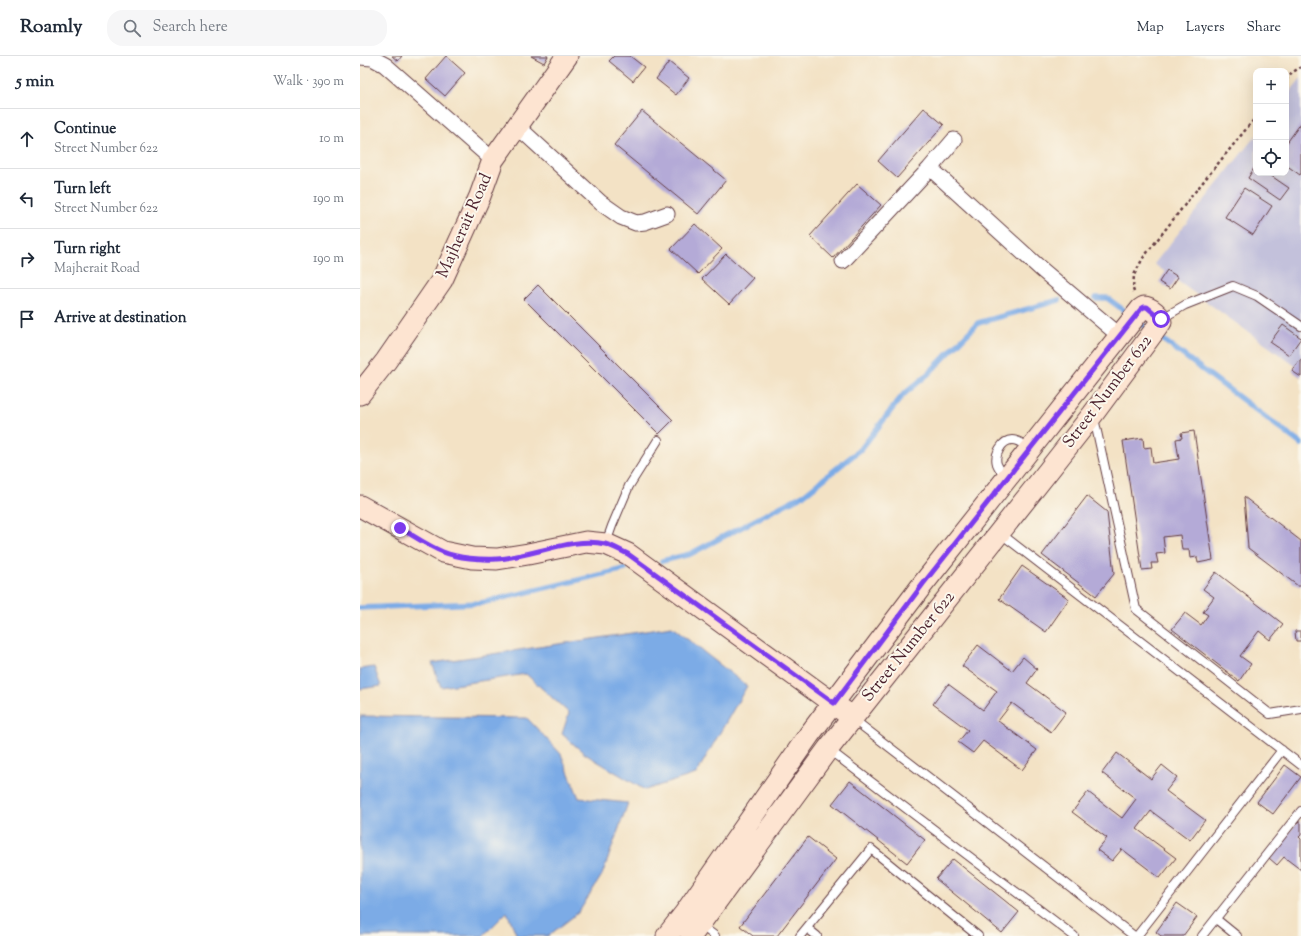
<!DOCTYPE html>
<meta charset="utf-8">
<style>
:root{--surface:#fff;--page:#f6f6f7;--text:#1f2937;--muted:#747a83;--line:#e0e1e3}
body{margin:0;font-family:"Sorts Mill Goudy",serif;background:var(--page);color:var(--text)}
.controls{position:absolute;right:12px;top:12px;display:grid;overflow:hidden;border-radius:8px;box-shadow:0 4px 16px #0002}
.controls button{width:36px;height:36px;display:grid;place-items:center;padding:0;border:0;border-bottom:1px solid var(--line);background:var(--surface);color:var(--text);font:20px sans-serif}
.stop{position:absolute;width:12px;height:12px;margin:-9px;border:3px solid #7c3aed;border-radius:50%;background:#fff}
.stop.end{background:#7c3aed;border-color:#fff;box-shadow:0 1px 4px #0008}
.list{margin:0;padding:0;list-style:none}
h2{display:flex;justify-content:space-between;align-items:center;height:52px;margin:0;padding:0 16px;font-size:17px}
h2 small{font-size:13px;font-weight:400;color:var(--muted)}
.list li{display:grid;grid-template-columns:26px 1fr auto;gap:12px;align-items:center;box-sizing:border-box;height:60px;padding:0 16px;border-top:1px solid var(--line)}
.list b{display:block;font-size:15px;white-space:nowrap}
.list p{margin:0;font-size:13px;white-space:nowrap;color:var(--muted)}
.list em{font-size:13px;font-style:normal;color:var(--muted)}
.icon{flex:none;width:22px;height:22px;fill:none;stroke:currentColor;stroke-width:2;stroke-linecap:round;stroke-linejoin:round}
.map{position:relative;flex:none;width:941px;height:880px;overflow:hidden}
header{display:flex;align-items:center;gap:24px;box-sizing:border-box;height:56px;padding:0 20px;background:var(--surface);border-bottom:1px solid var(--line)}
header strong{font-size:19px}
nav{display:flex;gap:22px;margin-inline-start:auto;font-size:14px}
.search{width:280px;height:36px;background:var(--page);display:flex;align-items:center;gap:10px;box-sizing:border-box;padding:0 14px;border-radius:16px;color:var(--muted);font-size:15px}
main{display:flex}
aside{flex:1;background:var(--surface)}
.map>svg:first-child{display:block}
.industrial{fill:#c3c1db}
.water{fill:#7cabe6;stroke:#636588}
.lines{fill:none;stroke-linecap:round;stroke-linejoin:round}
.stream{stroke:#7cabe6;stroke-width:5.5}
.building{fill:#b4aad7}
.lane-casing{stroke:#633c42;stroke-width:10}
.street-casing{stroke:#633c42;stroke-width:17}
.secondary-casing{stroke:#633c42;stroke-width:23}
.path{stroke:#633c42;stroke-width:2.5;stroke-dasharray:3 3;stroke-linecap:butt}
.lane{stroke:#fff;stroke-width:8}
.street{stroke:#fff;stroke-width:15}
.secondary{stroke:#fde4d1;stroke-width:21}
.route{stroke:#7c3aed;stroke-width:5}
.labels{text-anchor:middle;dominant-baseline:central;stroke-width:4;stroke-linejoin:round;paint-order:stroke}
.street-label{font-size:17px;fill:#4a1f2b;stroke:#fbf7ec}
</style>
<header>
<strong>Roamly</strong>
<div class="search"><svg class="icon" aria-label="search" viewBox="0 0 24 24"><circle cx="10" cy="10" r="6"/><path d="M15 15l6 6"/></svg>Search here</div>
<nav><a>Map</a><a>Layers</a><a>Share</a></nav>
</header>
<main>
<aside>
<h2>5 min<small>Walk · 390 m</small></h2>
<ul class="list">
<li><svg class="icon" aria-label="ahead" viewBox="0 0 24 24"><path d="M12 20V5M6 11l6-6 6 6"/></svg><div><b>Continue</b><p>Street Number 622</p></div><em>10 m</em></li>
<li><svg class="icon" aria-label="left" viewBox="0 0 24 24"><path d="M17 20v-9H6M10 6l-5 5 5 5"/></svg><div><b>Turn left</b><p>Street Number 622</p></div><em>190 m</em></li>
<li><svg class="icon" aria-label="right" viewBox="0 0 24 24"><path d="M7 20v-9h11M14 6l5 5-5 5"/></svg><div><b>Turn right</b><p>Majherait Road</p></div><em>190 m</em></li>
<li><svg class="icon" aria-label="arrive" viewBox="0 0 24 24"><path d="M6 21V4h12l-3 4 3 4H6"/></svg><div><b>Arrive at destination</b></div></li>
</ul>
</aside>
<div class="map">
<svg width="941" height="880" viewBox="0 0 941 880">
<rect width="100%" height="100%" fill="#fbf7ec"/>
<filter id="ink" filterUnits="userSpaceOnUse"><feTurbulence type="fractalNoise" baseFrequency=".025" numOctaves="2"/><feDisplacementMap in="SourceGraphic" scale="8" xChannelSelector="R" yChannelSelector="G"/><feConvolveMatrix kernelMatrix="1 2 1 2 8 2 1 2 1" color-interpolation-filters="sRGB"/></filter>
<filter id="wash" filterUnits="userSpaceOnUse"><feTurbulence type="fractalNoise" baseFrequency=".012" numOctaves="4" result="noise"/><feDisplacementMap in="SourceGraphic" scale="16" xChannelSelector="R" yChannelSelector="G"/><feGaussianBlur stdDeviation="0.9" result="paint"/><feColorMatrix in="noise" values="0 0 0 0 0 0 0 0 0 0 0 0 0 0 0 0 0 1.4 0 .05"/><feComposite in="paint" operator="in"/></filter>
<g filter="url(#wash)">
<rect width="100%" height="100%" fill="#f3e2c5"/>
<!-- industrial -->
<path class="industrial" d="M941,22V314L794,208L896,79V117H926V41Z"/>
<!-- water -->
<path class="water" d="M312,571L387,630L336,718L285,734L225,698L202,678L209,657L166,618L81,631L72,607Z
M14,611L21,630L0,633V613Z
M0,660L167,662L201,698L219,742L268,747L242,819L219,856L188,880H157L147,856L123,880H0Z"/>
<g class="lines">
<!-- stream -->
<path class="stream" d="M736,242H747L766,256
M783,269L785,270
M802,283L941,388
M302,505L330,498L445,438L501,393L543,339L567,319L618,267L699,244
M0,552L121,547L265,513"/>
</g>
<g id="blocks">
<!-- building -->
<path class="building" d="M32,0H42L38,5Z
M86,0L105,17L85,40L66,23Z
M171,0H188L184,7Z
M254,0H270L284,11L273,25L249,5Z
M309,6L329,22L316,39L296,23Z
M564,52L584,69L537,122L518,105Z
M282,55L366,124L338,158L254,89Z
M941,67V117L940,119L926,109V88Z
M896,109V117H907L929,132L920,144L888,122Z
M497,128L521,149L473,202L450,180Z
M884,132L912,150L893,179L865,161Z
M335,168L362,193L338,218L311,193Z
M366,198L393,222L369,248L342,223Z
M807,214L818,221L810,233L799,226Z
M178,229L313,364L299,378L164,243Z
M923,269L941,282L929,299L910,286Z
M941,303V321L932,315Z
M834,375L853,504L838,507L837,501L830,502L829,494H822L820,479L803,481L805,497L796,498L798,507H791L792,513L782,514L763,385L783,382L784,392L791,391L793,407L819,403L816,383L822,382L821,377Z
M727,440L747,456L754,518L736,540L682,499Z
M884,441L941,485V530H938L888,492Z
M662,510L709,543L686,576L639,543Z
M856,516L923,568L910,584L899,575L880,600L891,608L879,625L812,573L825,557L841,569L848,559L843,556L854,541L843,533Z
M935,575H941V585H936Z
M618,589L652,615L663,601L677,613L667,627L706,656L691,676L652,647L638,665L677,694L662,714L623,685L613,697L598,686L608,674L573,648L588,628L623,654L637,635L602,610Z
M757,697L791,723L802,709L817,721L806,735L845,764L830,784L791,755L777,773L816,802L800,822L762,793L752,805L737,794L747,782L712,756L728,736L762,762L776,743L742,717Z
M925,709L941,721L913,758L897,746Z
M490,725L565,784L547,807L472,748Z
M938,765L941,767V779L939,781L941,783V814L924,801L917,809L909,802Z
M448,781L476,803L417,880H393L380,870Z
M593,803L659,856L642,877L576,823Z
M817,847L837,861L823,880H801L796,876Z"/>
</g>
</g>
<g filter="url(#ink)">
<use href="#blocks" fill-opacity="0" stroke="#633c42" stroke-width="1"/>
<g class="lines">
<defs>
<path id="lane" d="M801,263L825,249L873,230L897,240L941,270
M734,362L776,553L910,658L941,653
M646,422C643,418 639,413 637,408C634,399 642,384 652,384C658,384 665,389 670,392
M640,477L941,709
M246,487L252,470L269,430L298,384
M493,663L774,880
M468,693L714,880
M856,863L877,880
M339,868L355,880
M447,872L457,880
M440,880L511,793L618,880
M777,880L922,694
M842,880L941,755"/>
<path id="street" d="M0,1L12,2L25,9L133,104
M157,70L241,147L261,161L276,167L285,166L307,158
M570,112L594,84
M483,205L570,112L681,213L760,280"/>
<path id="secondary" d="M0,338L26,305L82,224L120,140L133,104L207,0
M0,450L83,496L112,502L137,503L168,498L226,486L246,488L268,498L485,656
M307,880L325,857L449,679L563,528L781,253L784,251C790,251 801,260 801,266L733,358L685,419L468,693L331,880"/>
</defs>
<!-- lane casing -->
<use href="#lane" class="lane-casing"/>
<!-- street casing -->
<use href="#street" class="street-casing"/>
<!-- secondary casing -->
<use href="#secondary" class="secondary-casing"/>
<!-- path -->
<path class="path" d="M926,24L933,16L941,11
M774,236L773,233L774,219L783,202L834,137L896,61"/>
<!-- lane -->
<use href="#lane" class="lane"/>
<!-- street -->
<use href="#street" class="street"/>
<!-- secondary -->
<use href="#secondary" class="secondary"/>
</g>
</g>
<g class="lines" filter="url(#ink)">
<!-- route -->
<path class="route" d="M40,472C54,480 68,490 83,496C98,502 121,504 137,503C171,501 214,480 245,488C253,490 261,495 268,498L474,647L563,528L781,253L784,251H787L801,263"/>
</g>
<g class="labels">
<!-- street labels -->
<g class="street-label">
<text transform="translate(105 170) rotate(-66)">Majherait Road</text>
<text transform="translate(748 336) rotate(-53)">Street Number 622</text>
<text transform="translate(549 591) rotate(-51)">Street Number 622</text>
</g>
</g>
</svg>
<div class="controls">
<button>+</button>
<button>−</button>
<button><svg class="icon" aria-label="locate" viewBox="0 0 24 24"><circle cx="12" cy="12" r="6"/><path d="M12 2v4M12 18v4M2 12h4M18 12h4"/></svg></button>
</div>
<div class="stop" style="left:801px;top:263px"></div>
<div class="stop end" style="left:40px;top:472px"></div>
</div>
</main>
